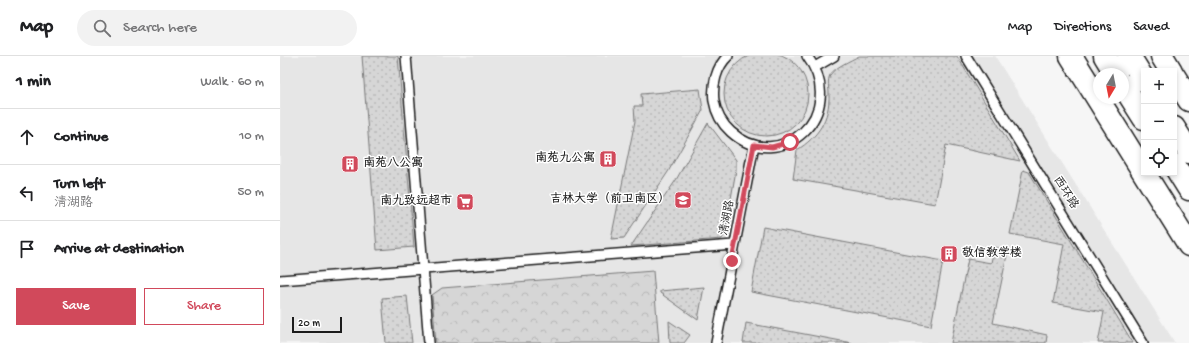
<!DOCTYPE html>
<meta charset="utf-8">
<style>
:root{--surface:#fff;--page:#f2f2f2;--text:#202124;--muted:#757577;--line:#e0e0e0;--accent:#d1495b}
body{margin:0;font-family:"Gochi Hand","LXGW WenKai TC",sans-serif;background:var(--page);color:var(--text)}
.controls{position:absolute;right:12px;top:12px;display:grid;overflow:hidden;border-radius:0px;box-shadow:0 2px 6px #0003}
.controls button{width:36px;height:36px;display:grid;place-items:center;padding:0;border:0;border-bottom:1px solid var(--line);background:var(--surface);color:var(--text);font:20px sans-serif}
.compass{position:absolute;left:813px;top:12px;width:36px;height:36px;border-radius:50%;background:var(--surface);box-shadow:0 2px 6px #0003;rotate:190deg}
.scale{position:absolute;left:12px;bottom:10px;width:50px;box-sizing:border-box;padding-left:4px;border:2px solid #1c1c1c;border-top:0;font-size:11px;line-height:14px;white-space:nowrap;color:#1c1c1c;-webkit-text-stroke:3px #fff;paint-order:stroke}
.stop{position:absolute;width:12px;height:12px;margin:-9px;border:3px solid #d1495b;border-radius:50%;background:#fff}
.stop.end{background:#d1495b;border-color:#fff;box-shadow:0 1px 4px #0008}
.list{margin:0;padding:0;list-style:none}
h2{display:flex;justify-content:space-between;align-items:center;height:52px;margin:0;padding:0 16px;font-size:17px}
h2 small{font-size:13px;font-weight:400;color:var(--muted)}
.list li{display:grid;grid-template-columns:26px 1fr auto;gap:12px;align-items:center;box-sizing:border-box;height:56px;padding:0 16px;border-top:1px solid var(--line)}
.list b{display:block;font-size:15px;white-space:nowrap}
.list p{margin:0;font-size:13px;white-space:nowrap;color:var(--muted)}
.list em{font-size:13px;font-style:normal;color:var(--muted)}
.actions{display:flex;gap:8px;padding:12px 16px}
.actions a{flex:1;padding:9px 0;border:1px solid var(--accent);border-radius:0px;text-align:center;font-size:14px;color:var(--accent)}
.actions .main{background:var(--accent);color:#fff}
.icon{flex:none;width:22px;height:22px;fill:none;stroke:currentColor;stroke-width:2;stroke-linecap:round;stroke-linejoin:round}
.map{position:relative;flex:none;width:909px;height:287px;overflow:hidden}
header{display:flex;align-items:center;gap:24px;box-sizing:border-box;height:56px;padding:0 20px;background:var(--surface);border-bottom:1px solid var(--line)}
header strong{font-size:19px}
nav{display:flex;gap:22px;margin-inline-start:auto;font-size:14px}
.search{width:280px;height:36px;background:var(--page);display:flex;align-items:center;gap:10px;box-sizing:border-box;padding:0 14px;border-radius:22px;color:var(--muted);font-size:15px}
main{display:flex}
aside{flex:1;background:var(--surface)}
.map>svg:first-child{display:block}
.built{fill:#e6e6e6}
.grass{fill:url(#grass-dots);stroke:#797979}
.forest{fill:url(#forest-crowns);stroke:#797979}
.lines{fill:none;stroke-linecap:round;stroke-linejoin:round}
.lane-casing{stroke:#1c1c1c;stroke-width:12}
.secondary-casing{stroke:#1c1c1c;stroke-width:25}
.primary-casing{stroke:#1c1c1c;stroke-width:25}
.lane{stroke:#fff;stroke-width:9}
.secondary{stroke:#fff;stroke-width:22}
.primary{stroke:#fff;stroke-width:22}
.route{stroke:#d1495b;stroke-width:5}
.labels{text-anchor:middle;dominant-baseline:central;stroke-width:3;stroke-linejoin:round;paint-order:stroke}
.poi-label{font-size:12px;font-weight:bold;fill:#1c1c1c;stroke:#fff;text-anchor:end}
.street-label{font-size:12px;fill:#1c1c1c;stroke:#fff}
</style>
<header>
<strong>Map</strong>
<div class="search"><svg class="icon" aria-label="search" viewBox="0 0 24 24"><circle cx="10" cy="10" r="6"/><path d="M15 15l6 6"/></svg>Search here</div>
<nav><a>Map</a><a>Directions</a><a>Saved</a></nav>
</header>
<main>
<aside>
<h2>1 min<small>Walk · 60 m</small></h2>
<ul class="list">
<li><svg class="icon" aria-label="ahead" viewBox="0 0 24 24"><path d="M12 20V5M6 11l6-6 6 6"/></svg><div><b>Continue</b></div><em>10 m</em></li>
<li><svg class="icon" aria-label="left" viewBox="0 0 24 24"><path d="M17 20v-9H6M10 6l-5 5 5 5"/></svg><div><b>Turn left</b><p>清湖路</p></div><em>50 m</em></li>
<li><svg class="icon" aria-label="arrive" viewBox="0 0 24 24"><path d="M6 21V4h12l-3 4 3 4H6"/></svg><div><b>Arrive at destination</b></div></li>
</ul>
<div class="actions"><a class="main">Save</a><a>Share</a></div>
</aside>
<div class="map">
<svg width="909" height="287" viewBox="0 0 909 287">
<defs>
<pattern id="grass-dots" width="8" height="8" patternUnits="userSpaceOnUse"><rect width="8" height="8" fill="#d6d6d6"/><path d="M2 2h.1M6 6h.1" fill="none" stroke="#b7b7b7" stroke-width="1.8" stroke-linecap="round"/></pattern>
<pattern id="forest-crowns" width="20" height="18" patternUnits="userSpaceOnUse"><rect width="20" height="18" fill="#d6d6d6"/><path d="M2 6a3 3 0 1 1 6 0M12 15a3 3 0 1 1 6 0" fill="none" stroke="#b7b7b7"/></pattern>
</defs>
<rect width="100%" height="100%" fill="#f6f6f6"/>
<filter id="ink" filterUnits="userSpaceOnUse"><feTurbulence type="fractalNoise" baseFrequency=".025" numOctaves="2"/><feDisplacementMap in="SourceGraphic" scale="8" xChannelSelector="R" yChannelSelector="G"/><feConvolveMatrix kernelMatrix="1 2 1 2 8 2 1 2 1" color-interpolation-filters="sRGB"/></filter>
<g filter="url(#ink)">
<!-- built -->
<path class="built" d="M0,0H715L895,287H0Z"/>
<!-- grass -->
<path class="grass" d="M444 38a42 42 0 1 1 84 0a42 42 0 1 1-84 0Z
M82,0H118L134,191L97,194Z
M579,0H677L740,105L666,89L655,148L513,123L517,94C538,81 550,63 549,38C549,32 547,25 550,19C555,11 570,5 579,0Z
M420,33L423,54L388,116L344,182L331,183L355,65L354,50H362L361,38Z
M428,67L456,104V114L445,177L442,183L351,190L396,124Z
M743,114L749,116L853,287H818L824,256L773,247L784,188L730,178Z
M483,171L663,205L651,270L471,236Z
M714,191L728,194L713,267L767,279L766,287H671L688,203L711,207Z
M424,231L418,264L380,237V235Z
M127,240L132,287H106L102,242Z
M389,265L410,279L404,287H390Z
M466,267L572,287H463Z"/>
<!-- forest -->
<path class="forest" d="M373,215L379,287H156L152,239L162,232Z"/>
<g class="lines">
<defs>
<path id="lane" d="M126,0L149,287
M448,0C436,11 432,30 434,45C436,57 442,68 451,76C500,120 570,57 527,0
M686,0L863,287
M535,11L554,0
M0,224L454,189
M436,287L474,89"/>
<path id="secondary" d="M791,0L864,117
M882,0L891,15
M894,20L909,44
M864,117L909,189"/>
<path id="primary" d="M825,0L836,18
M849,0L864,24
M843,29L864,62
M894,72L909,96
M894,109L909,133"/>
</defs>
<!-- lane casing -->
<use href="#lane" class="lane-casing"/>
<!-- secondary casing -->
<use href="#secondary" class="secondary-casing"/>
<!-- primary casing -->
<use href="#primary" class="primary-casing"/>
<!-- lane -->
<use href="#lane" class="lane"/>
<!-- secondary -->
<use href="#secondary" class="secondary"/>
<!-- primary -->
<use href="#primary" class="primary"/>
</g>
</g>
<g class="lines" filter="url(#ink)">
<!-- route -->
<path class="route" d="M452,205L474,89L492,91L510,86"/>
</g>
<!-- icons -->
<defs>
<symbol id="building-square" viewBox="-11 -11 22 22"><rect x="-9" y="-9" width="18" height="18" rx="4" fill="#d1495b" stroke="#fff"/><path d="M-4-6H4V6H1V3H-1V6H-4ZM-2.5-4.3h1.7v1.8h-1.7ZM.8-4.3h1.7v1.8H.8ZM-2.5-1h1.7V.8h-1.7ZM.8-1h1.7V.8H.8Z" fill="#fff"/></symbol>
<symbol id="university-square" viewBox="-11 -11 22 22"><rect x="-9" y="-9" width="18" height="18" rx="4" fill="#d1495b" stroke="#fff"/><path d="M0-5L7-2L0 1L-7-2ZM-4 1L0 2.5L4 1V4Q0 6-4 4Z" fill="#fff"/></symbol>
<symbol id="supermarket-square" viewBox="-11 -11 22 22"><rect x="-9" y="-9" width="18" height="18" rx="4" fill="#d1495b" stroke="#fff"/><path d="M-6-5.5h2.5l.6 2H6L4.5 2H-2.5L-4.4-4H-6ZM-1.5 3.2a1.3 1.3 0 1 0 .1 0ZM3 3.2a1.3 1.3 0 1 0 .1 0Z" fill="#fff"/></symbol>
</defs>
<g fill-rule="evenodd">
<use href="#building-square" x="318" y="93" width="20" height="20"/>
<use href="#building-square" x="60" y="98" width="20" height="20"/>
<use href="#university-square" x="393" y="134" width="20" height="20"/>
<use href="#supermarket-square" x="175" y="136" width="20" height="20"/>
<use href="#building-square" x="659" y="188" width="20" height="20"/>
</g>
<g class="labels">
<!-- poi labels -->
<g class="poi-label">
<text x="315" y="103">南苑九公寓</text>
<text x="83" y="108" text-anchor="start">南苑八公寓</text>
<text x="390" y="144">吉林大学（前卫南区）</text>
<text x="172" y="146">南九致远超市</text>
<text x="682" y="198" text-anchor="start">敬信教学楼</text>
</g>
<!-- street labels -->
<g class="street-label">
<text transform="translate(785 137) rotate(58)">西环路</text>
<text transform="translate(448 162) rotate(-79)">清湖路</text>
</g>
</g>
</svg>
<div class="controls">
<button>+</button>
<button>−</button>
<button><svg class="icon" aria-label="locate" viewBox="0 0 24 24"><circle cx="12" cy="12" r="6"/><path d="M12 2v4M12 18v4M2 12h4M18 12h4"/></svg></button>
</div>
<svg class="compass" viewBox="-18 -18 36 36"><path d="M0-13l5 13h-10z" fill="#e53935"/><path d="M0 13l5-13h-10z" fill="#757577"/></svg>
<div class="scale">20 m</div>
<div class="stop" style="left:510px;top:86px"></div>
<div class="stop end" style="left:452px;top:205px"></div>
</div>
</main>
